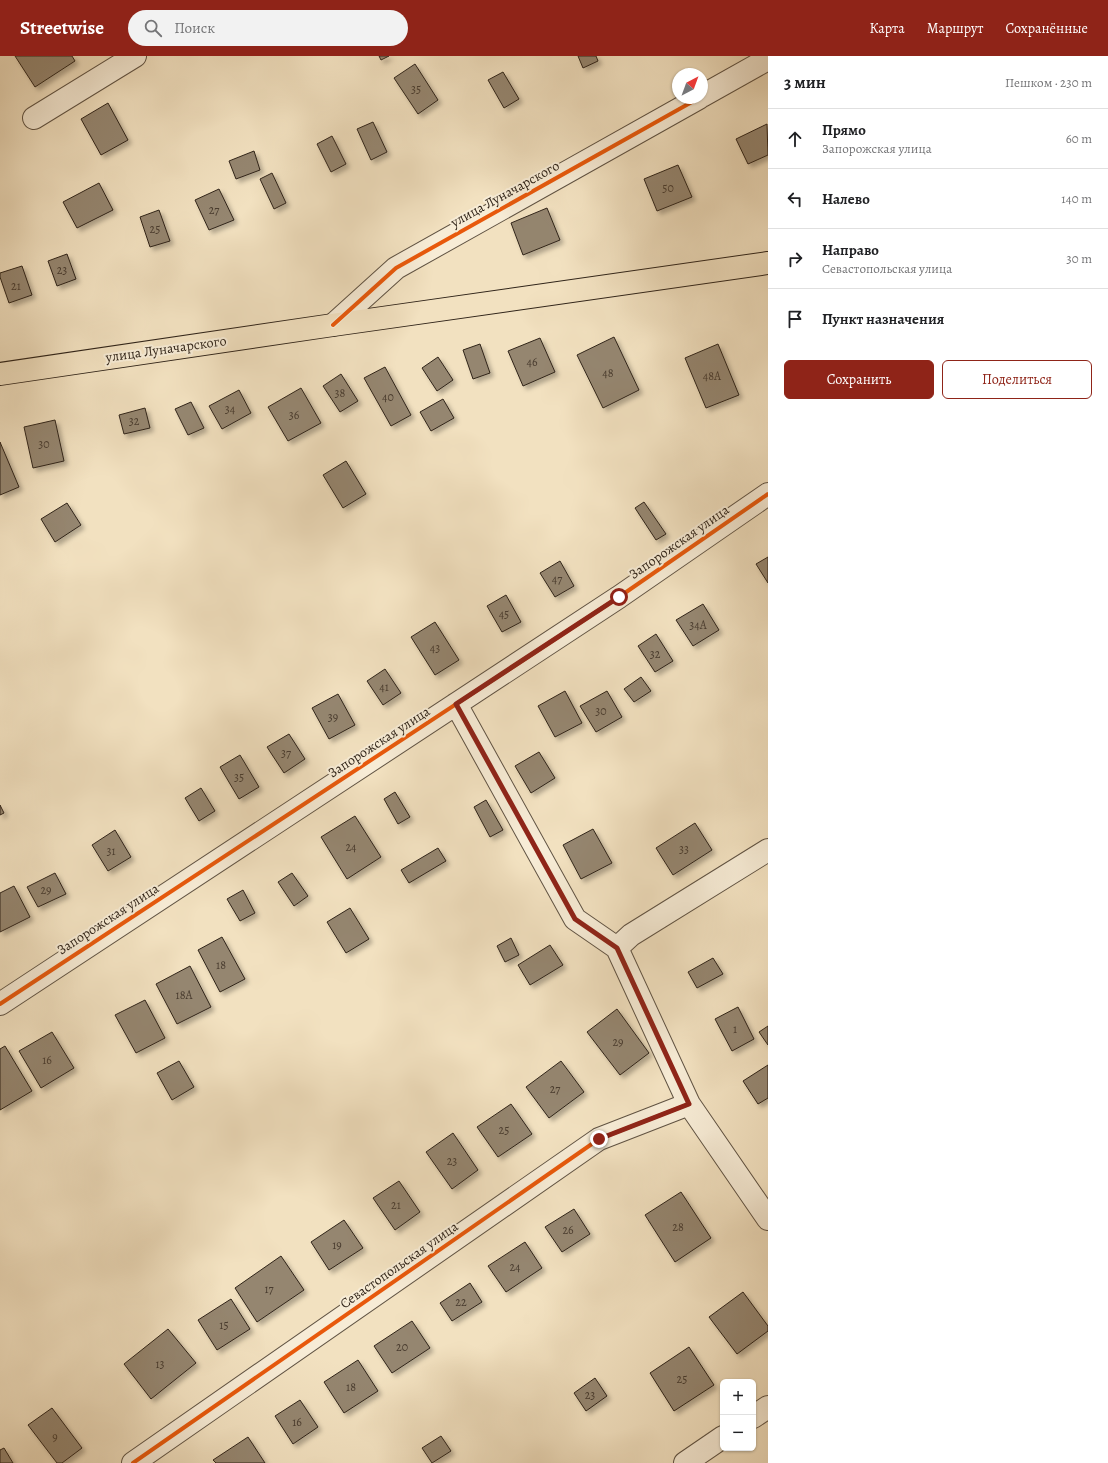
<!DOCTYPE html>
<html lang="ru">
<meta charset="utf-8">
<style>
:root{--surface:#fff;--page:#f2f2f2;--text:#202124;--muted:#757577;--line:#e0e0e0;--accent:#8f2418}
body{margin:0;font-family:Alegreya,serif;background:var(--page);color:var(--text)}
.controls{position:absolute;right:12px;bottom:12px;display:grid;overflow:hidden;border-radius:6px;box-shadow:0 1px 3px #0004}
.controls button{width:36px;height:36px;display:grid;place-items:center;padding:0;border:0;border-bottom:1px solid var(--line);background:var(--surface);color:var(--text);font:20px sans-serif}
.compass{position:absolute;left:672px;top:12px;width:36px;height:36px;border-radius:50%;background:var(--surface);box-shadow:0 1px 3px #0004;rotate:41deg}
.stop{position:absolute;width:12px;height:12px;margin:-9px;border:3px solid #8f2418;border-radius:50%;background:#fff}
.stop.end{background:#8f2418;border-color:#fff;box-shadow:0 1px 4px #0008}
.list{margin:0;padding:0;list-style:none}
h2{display:flex;justify-content:space-between;align-items:center;height:52px;margin:0;padding:0 16px;font-size:17px}
h2 small{font-size:13px;font-weight:400;color:var(--muted)}
.list li{display:grid;grid-template-columns:26px 1fr auto;gap:12px;align-items:center;box-sizing:border-box;height:60px;padding:0 16px;border-top:1px solid var(--line)}
.list b{display:block;font-size:15px;white-space:nowrap}
.list p{margin:0;font-size:13px;white-space:nowrap;color:var(--muted)}
.list em{font-size:13px;font-style:normal;color:var(--muted)}
.actions{display:flex;gap:8px;padding:12px 16px}
.actions a{flex:1;padding:9px 0;border:1px solid var(--accent);border-radius:6px;text-align:center;font-size:14px;color:var(--accent)}
.actions .main{background:var(--accent);color:#fff}
.icon{flex:none;width:22px;height:22px;fill:none;stroke:currentColor;stroke-width:2;stroke-linecap:round;stroke-linejoin:round}
.map{position:relative;flex:none;width:768px;height:1407px;overflow:hidden}
header{display:flex;align-items:center;gap:24px;box-sizing:border-box;height:56px;padding:0 20px;background:var(--accent);color:#fff}
header strong{font-size:19px}
nav{display:flex;gap:22px;margin-inline-start:auto;font-size:14px}
.search{width:280px;height:36px;background:var(--page);display:flex;align-items:center;gap:10px;box-sizing:border-box;padding:0 14px;border-radius:22px;color:var(--muted);font-size:15px}
main{display:flex}
aside{flex:1;background:var(--surface)}
.map>svg:first-child{display:block}
.building{fill:#958670;stroke:#302419;filter:url(#shadow)}
.lines{fill:none;stroke-linecap:round;stroke-linejoin:round}
.minor-casing{stroke:#605343;stroke-width:24}
.major-casing{stroke:#302419;stroke-width:24}
.minor{stroke:#f7ecd6;stroke-width:22}
.major{stroke:#f2e1c0;stroke-width:22}
.cycleway-casing{stroke:#f7ecd6;stroke-width:6}
.cycleway{stroke:#e8590c;stroke-width:4}
.route{stroke:#8f2418;stroke-width:5}
.labels{text-anchor:middle;dominant-baseline:central;stroke-width:4;stroke-linejoin:round;paint-order:stroke}
.number-label{font-size:12px;fill:#493c2f}
.street-label{font-size:14px;fill:#302419;stroke:#f7ecd6}
</style>
<header>
<strong>Streetwise</strong>
<div class="search"><svg class="icon" aria-label="search" viewBox="0 0 24 24"><circle cx="10" cy="10" r="6"/><path d="M15 15l6 6"/></svg>Поиск</div>
<nav><a>Карта</a><a>Маршрут</a><a>Сохранённые</a></nav>
</header>
<main>
<div class="map">
<svg width="768" height="1407" viewBox="0 0 768 1407">
<defs>
<filter id="shadow"><feDropShadow dx="3.5" dy="3.5" stdDeviation="2" flood-color="#0004"/></filter>
</defs>
<rect width="100%" height="100%" fill="#f2e1c0"/>
<filter id="stains"><feTurbulence type="fractalNoise" baseFrequency=".005" numOctaves="4"/><feColorMatrix values="0 0 0 0 .2 0 0 0 0 .09 0 0 0 0 .02 0 0 0 .5 -.17"/></filter>
<radialGradient id="worn" r=".72"><stop offset=".6" stop-color="#630" stop-opacity="0"/><stop offset="1" stop-color="#630" stop-opacity=".3"/></radialGradient>
<!-- building -->
<path class="building" d="M15,0H72L75,5L35,31Z
M379,0H389L381,4Z
M578,0H596L598,5L583,12Z
M415,8L438,44L418,58L394,22Z
M503,16L519,43L504,52L488,24Z
M108,47L128,84L101,99L81,63Z
M373,66L387,96L371,104L357,73Z
M767,68L768,99L748,108L736,83Z
M332,80L346,108L331,116L317,88Z
M254,95L260,114L236,123L229,105Z
M678,109L692,141L657,155L644,123Z
M272,117L286,147L274,153L260,123Z
M99,127L113,154L77,172L63,146Z
M219,133L234,164L209,174L195,144Z
M547,152L560,184L523,199L511,167Z
M159,154L170,185L150,191L140,161Z
M67,198L76,223L57,230L48,205Z
M22,210L32,239L9,247L0,221V217Z
M614,281L639,334L603,352L577,299Z
M540,282L555,316L523,330L508,295Z
M480,288L490,317L473,323L463,294Z
M718,288L739,339L706,352L685,302Z
M438,301L453,324L437,335L422,312Z
M385,311L411,359L391,370L364,322Z
M341,318L358,345L340,356L323,330Z
M301,332L321,367L288,385L268,351Z
M239,334L251,357L222,373L209,350Z
M443,343L454,362L431,375L420,356Z
M191,346L204,372L188,379L175,353Z
M145,352L150,372L124,378L119,359Z
M55,364L64,405L33,412L24,371Z
M0,386L19,431L0,439Z
M346,405L366,438L343,452L323,419Z
M644,446L666,478L656,484L635,452Z
M67,447L81,469L55,486L41,463Z
M768,501V527L756,508Z
M560,505L574,530L555,541L540,517Z
M506,539L521,566L502,576L487,550Z
M703,548L719,574L693,590L676,564Z
M435,566L459,604L435,619L411,581Z
M656,578L673,605L655,616L638,590Z
M385,613L401,637L383,649L367,625Z
M641,621L651,635L634,646L624,633Z
M565,635L582,667L555,681L538,650Z
M607,635L622,661L596,676L580,650Z
M338,638L355,669L329,683L312,652Z
M289,678L305,703L284,717L267,691Z
M539,696L555,722L531,737L515,710Z
M240,699L259,731L239,743L220,711Z
M201,732L215,755L199,765L185,742Z
M395,736L410,761L398,768L384,743Z
M486,744L503,774L490,781L474,751Z
M0,749L4,757L0,759Z
M355,760L381,801L347,823L321,781Z
M695,767L712,794L673,819L656,792Z
M593,773L612,807L581,823L563,789Z
M115,774L131,801L108,815L92,789Z
M438,792L446,805L409,827L401,814Z
M55,817L66,838L38,851L27,831Z
M292,817L308,840L294,850L278,826Z
M14,830L30,861L0,876V837Z
M243,834L255,857L240,865L227,843Z
M350,852L369,883L346,897L327,866Z
M222,881L245,923L220,936L198,894Z
M511,882L519,899L505,906L497,890Z
M550,889L563,909L530,929L518,909Z
M713,902L723,918L697,932L688,916Z
M190,910L211,951L177,968L156,928Z
M145,944L165,982L136,997L115,959Z
M738,951L754,983L732,995L715,963Z
M617,953L649,997L620,1019L587,976Z
M768,970V989L759,976Z
M52,976L74,1012L41,1032L19,995Z
M5,990L32,1035L0,1054V993Z
M179,1005L194,1031L172,1044L157,1017Z
M561,1005L584,1036L549,1062L526,1031Z
M768,1009V1042L758,1048L743,1025Z
M511,1048L532,1078L498,1101L477,1071Z
M453,1077L478,1114L452,1133L426,1096Z
M399,1125L420,1156L395,1174L373,1142Z
M681,1136L711,1182L675,1206L645,1159Z
M574,1153L590,1178L562,1196L545,1171Z
M344,1164L363,1192L329,1214L311,1186Z
M525,1186L542,1212L506,1236L488,1210Z
M281,1200L304,1234L257,1266L235,1232Z
M470,1227L482,1246L452,1265L440,1247Z
M743,1236L768,1270V1275L737,1298L709,1261Z
M231,1243L250,1273L217,1294L198,1264Z
M412,1265L430,1292L392,1317L374,1290Z
M168,1273L196,1307L151,1343L124,1308Z
M689,1291L714,1329L674,1355L650,1317Z
M358,1304L378,1335L344,1357L324,1326Z
M595,1322L607,1340L586,1355L574,1337Z
M300,1344L318,1371L293,1388L275,1360Z
M52,1352L82,1392L62,1407H57L28,1369Z
M441,1380L451,1395L432,1407L422,1392Z
M248,1381L265,1407H216L213,1404Z
M4,1392L13,1407H0V1394Z"/>
<g class="lines">
<defs>
<path id="minor" d="M702,40L768,3
M34,62L135,0
M333,269L396,212L699,42
M456,648L575,863L617,892L689,1048L768,1163
M617,892L631,879L768,794
M0,948L619,541L768,438
M753,1361L768,1351
M133,1407L599,1083L689,1048
M685,1407L723,1381"/>
<path id="major" d="M0,318L333,269L768,207"/>
</defs>
<!-- minor casing -->
<use href="#minor" class="minor-casing"/>
<!-- major casing -->
<use href="#major" class="major-casing"/>
<!-- minor -->
<use href="#minor" class="minor"/>
<!-- major -->
<use href="#major" class="major"/>
<defs>
<path id="cycleway" d="M333,269L396,212L699,42
M0,948L619,541L768,438
M133,1407L599,1083L689,1048"/>
</defs>
<!-- cycleway casing -->
<use href="#cycleway" class="cycleway-casing"/>
<!-- cycleway -->
<use href="#cycleway" class="cycleway"/>
</g>
<g class="lines">
<!-- route -->
<path class="route" d="M599,1083L689,1048L617,892L575,863L456,648L619,541"/>
</g>
<g class="labels">
<!-- number labels -->
<g class="number-label">
<text x="416" y="33">35</text>
<text x="668" y="132">50</text>
<text x="214" y="154">27</text>
<text x="155" y="173">25</text>
<text x="62" y="214">23</text>
<text x="16" y="230">21</text>
<text x="532" y="306">46</text>
<text x="608" y="317">48</text>
<text x="712" y="320">48А</text>
<text x="340" y="337">38</text>
<text x="388" y="341">40</text>
<text x="230" y="353">34</text>
<text x="294" y="359">36</text>
<text x="134" y="365">32</text>
<text x="44" y="388">30</text>
<text x="557" y="523">47</text>
<text x="504" y="558">45</text>
<text x="698" y="569">34А</text>
<text x="435" y="592">43</text>
<text x="655" y="598">32</text>
<text x="384" y="631">41</text>
<text x="601" y="655">30</text>
<text x="333" y="661">39</text>
<text x="286" y="697">37</text>
<text x="239" y="721">35</text>
<text x="351" y="791">24</text>
<text x="684" y="793">33</text>
<text x="111" y="795">31</text>
<text x="46" y="834">29</text>
<text x="221" y="909">18</text>
<text x="184" y="939">18А</text>
<text x="735" y="973">1</text>
<text x="618" y="986">29</text>
<text x="47" y="1004">16</text>
<text x="555" y="1033">27</text>
<text x="504" y="1074">25</text>
<text x="452" y="1105">23</text>
<text x="396" y="1149">21</text>
<text x="678" y="1171">28</text>
<text x="568" y="1174">26</text>
<text x="337" y="1189">19</text>
<text x="515" y="1211">24</text>
<text x="269" y="1233">17</text>
<text x="461" y="1246">22</text>
<text x="224" y="1269">15</text>
<text x="402" y="1291">20</text>
<text x="160" y="1308">13</text>
<text x="682" y="1323">25</text>
<text x="351" y="1331">18</text>
<text x="590" y="1339">23</text>
<text x="297" y="1366">16</text>
<text x="55" y="1381">9</text>
</g>
<!-- street labels -->
<g class="street-label">
<text transform="translate(505 138) rotate(-29)">улица Луначарского</text>
<text transform="translate(166 293) rotate(-8)">улица Луначарского</text>
<text transform="translate(679 486) rotate(-35)">Запорожская улица</text>
<text transform="translate(379 686) rotate(-33)">Запорожская улица</text>
<text transform="translate(108 863) rotate(-33)">Запорожская улица</text>
<text transform="translate(399 1209) rotate(-35)">Севастопольская улица</text>
</g>
</g>
<rect width="100%" height="100%" filter="url(#stains)"/>
<rect width="100%" height="100%" fill="url(#worn)"/>
</svg>
<div class="controls">
<button>+</button>
<button>−</button>
</div>
<svg class="compass" viewBox="-18 -18 36 36"><path d="M0-13l5 13h-10z" fill="#e53935"/><path d="M0 13l5-13h-10z" fill="#757577"/></svg>
<div class="stop" style="left:619px;top:541px"></div>
<div class="stop end" style="left:599px;top:1083px"></div>
</div>
<aside>
<h2>3 мин<small>Пешком · 230 m</small></h2>
<ul class="list">
<li><svg class="icon" aria-label="ahead" viewBox="0 0 24 24"><path d="M12 20V5M6 11l6-6 6 6"/></svg><div><b>Прямо</b><p>Запорожская улица</p></div><em>60 m</em></li>
<li><svg class="icon" aria-label="left" viewBox="0 0 24 24"><path d="M17 20v-9H6M10 6l-5 5 5 5"/></svg><div><b>Налево</b></div><em>140 m</em></li>
<li><svg class="icon" aria-label="right" viewBox="0 0 24 24"><path d="M7 20v-9h11M14 6l5 5-5 5"/></svg><div><b>Направо</b><p>Севастопольская улица</p></div><em>30 m</em></li>
<li><svg class="icon" aria-label="arrive" viewBox="0 0 24 24"><path d="M6 21V4h12l-3 4 3 4H6"/></svg><div><b>Пункт назначения</b></div></li>
</ul>
<div class="actions"><a class="main">Сохранить</a><a>Поделиться</a></div>
</aside>
</main>
